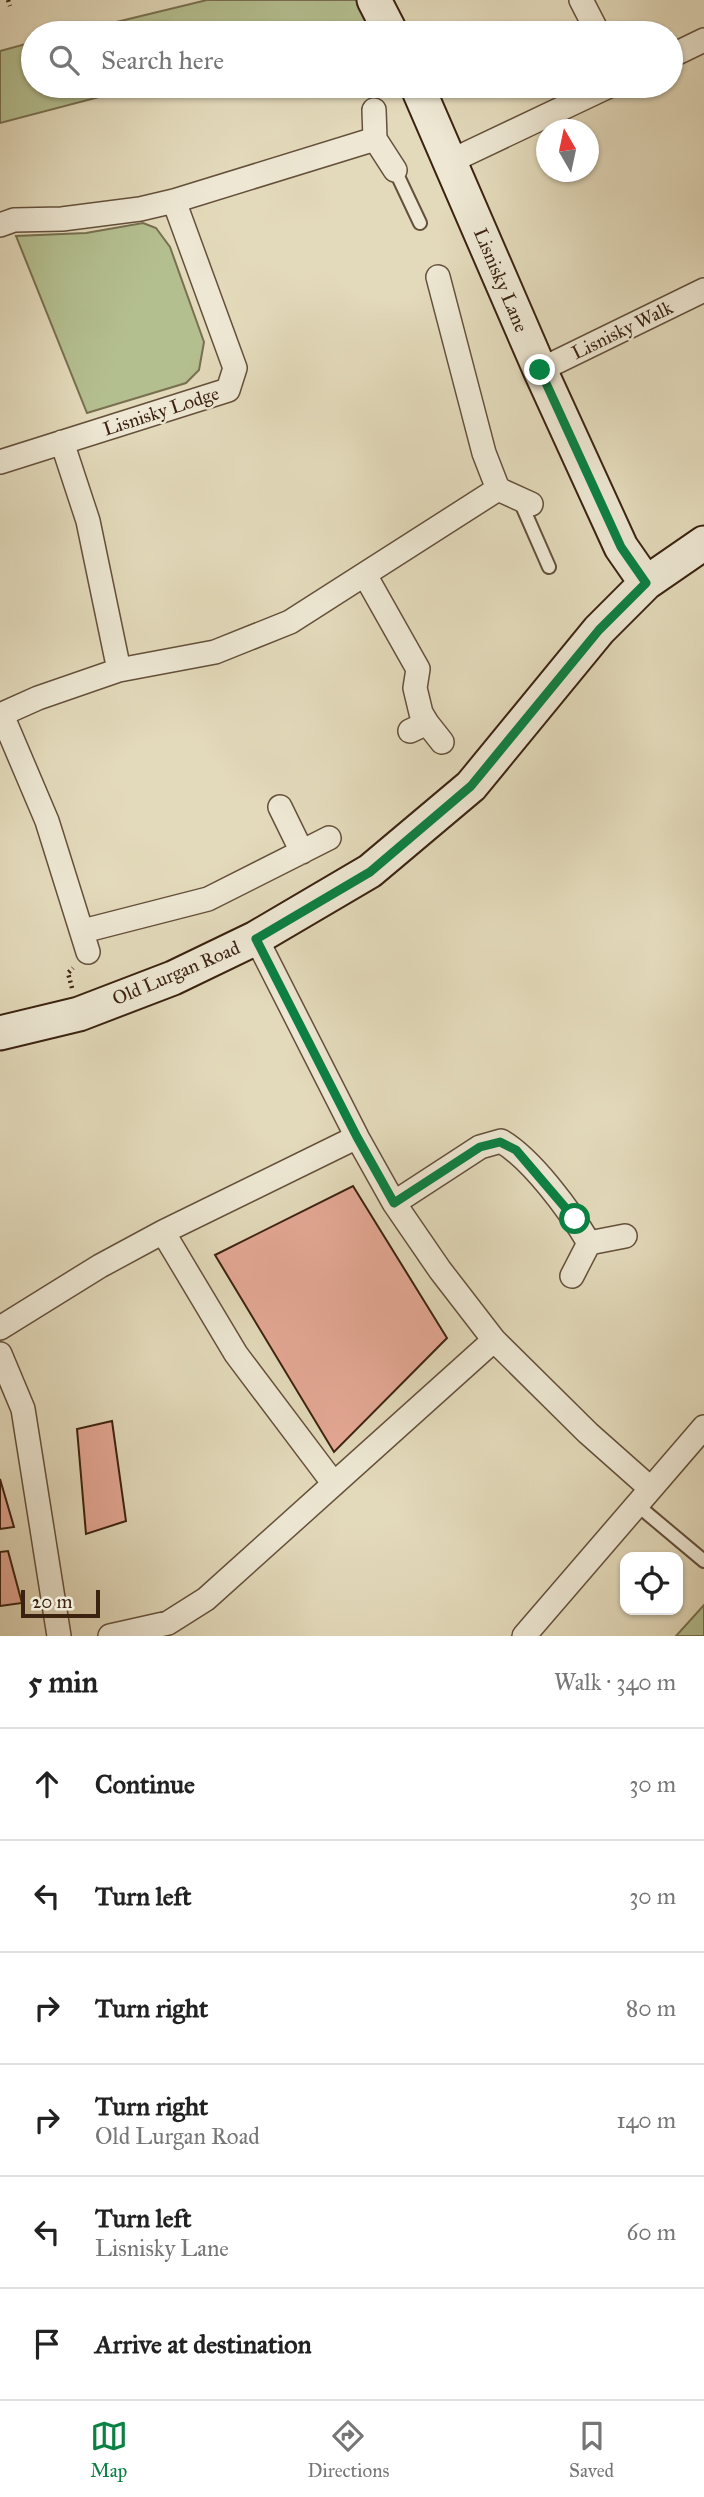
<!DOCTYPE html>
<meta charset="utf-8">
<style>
:root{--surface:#fff;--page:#f2f2f2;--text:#222;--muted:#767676;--line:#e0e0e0;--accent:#0b8043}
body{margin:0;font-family:"IM FELL Great Primer",serif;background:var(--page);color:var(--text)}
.controls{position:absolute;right:21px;bottom:21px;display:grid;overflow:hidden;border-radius:14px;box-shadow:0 2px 5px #0004}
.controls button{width:63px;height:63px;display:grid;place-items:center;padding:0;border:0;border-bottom:2px solid var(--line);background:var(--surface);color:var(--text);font:35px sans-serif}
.compass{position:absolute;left:536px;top:119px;width:63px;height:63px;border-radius:50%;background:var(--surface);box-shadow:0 2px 5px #0004;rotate:351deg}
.scale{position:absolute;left:21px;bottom:18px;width:79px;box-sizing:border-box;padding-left:7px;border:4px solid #3b2210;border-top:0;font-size:19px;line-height:24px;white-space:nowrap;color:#3b2210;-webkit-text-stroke:5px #ede7d3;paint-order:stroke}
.stop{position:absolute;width:21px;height:21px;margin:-16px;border:5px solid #0b8043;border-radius:50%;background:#fff}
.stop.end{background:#0b8043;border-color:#fff;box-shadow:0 2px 7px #0008}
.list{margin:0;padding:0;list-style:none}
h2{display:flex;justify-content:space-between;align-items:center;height:91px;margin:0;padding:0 28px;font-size:30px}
h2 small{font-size:23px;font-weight:400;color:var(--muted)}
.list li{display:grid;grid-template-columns:46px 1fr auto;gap:21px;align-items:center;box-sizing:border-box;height:112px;padding:0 28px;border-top:2px solid var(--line)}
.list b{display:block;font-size:26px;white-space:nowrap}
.list p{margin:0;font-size:23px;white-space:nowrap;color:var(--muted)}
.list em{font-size:23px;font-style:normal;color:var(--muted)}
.icon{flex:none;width:38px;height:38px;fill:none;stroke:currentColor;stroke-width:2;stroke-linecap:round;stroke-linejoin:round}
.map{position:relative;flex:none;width:704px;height:1636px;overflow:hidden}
.search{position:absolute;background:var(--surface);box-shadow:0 2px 5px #0004;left:21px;right:21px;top:21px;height:77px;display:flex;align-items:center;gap:18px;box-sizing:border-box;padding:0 24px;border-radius:38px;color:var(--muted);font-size:26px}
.sheet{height:763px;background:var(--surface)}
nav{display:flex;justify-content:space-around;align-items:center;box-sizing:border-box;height:98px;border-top:2px solid var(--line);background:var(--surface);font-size:19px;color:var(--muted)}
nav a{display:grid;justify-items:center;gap:4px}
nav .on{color:var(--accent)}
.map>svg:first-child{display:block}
.green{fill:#b4bf90;stroke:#787050;stroke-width:2}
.building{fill:#e5a895;stroke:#3b2210;stroke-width:2}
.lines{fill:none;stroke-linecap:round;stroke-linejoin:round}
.lane-casing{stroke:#65503b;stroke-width:16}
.street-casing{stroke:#65503b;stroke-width:26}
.secondary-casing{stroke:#3b2210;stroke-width:37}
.path{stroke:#3b2210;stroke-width:4.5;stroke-dasharray:2 3.5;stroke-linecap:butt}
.lane{stroke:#ede7d3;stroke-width:12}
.street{stroke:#ede7d3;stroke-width:23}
.secondary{stroke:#ede7d3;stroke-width:33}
.route{stroke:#0b8043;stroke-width:9}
.labels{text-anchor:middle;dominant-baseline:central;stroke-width:5;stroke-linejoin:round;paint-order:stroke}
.street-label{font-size:19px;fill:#3b2210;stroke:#ede7d3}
</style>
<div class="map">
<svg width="704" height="1636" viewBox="0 0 704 1636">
<rect width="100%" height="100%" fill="#e3dabb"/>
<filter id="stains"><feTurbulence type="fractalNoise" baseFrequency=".00286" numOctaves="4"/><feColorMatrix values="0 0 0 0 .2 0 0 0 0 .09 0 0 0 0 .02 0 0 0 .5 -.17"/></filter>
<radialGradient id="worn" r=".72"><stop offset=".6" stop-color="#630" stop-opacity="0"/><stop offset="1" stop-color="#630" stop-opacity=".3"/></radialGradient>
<!-- green -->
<path class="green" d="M207,0H360L369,17L365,27L340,33H71Z
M33,42V86H141L0,123V51Z
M143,223L156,228L170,247L204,342L199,370L186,383L87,413L16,236L86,233Z
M704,1605V1636H676Z"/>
<!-- building -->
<path class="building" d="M353,1186L447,1338L334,1452L215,1255Z
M112,1421L126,1521L86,1534L77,1429Z
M0,1479L14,1527L0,1529Z
M8,1551L22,1603L0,1606V1552Z"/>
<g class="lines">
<defs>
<path id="lane" d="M395,170L420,223
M520,501L549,567
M636,1504L704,1561"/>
<path id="street" d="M581,0L598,33
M671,56L704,40
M374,110L375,139L395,170
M451,161L609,86
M0,225L14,220L62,219L140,209L174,201L375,139
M438,277L484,453L498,489L531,504
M540,370L704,290
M62,442L88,521L119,670
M0,462L228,390L235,368L174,201
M365,575L418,669L415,688L421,713L427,723
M0,715L38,698L119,670L215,652L290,622L498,489
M2,715L47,821L88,952
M410,731L427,723L442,742
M280,807L302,852
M83,931L208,899L329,838
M256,938L357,1137L394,1203L440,1270L494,1340L588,1433L650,1488
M394,1203L480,1147L501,1141C532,1159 570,1211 589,1243
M163,1232L236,1354L334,1484
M572,1276L589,1243L625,1236
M0,1328L100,1266L163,1232L357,1137
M0,1354L23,1409L59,1636
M110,1636L168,1623L206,1599L494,1340
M524,1636L704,1427"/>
<path id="secondary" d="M374,0L391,33
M417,86L540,370L621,547L646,583
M0,1033L79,1014L173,978L256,938L370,871L471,786L599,630L646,583L704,543"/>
</defs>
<!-- lane casing -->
<use href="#lane" class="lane-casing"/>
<!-- street casing -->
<use href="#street" class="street-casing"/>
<!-- secondary casing -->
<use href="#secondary" class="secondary-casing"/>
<!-- path -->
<path class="path" d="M8,0L10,6
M72,988L68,973L73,968"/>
<!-- lane -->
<use href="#lane" class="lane"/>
<!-- street -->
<use href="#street" class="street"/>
<!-- secondary -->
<use href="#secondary" class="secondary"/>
</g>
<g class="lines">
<!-- route -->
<path class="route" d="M540,370L621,547L646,583L599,630L471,786L370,872L256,939L357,1137L394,1203L480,1147L500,1142L516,1150L575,1219"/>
</g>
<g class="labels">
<!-- street labels -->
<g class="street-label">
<text transform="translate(501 280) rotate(67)">Lisnisky Lane</text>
<text transform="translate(622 330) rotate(-26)">Lisnisky Walk</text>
<text transform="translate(161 411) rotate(-18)">Lisnisky Lodge</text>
<text transform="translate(176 973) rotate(-23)">Old Lurgan Road</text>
</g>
</g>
<rect width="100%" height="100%" filter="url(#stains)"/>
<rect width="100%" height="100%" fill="url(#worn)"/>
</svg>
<div class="controls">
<button><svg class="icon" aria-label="locate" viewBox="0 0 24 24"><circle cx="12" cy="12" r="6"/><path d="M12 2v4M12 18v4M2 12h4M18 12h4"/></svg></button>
</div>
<svg class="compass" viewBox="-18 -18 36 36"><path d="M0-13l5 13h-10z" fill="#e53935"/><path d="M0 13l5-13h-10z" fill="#767676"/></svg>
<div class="scale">20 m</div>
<div class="stop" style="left:575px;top:1219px"></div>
<div class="stop end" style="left:540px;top:370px"></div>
<div class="search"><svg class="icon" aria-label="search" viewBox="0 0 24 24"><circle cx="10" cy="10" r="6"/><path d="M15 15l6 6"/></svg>Search here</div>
</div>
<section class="sheet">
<h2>5 min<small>Walk · 340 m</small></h2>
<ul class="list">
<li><svg class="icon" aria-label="ahead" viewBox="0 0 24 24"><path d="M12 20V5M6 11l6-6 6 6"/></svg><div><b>Continue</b></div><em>30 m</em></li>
<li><svg class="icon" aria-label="left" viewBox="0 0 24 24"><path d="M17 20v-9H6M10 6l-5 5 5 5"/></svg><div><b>Turn left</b></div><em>30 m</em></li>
<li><svg class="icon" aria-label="right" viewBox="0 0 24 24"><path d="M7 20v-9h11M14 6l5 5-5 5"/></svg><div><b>Turn right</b></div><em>80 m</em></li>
<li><svg class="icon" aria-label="right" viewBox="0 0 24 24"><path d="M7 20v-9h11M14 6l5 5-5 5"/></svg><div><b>Turn right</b><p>Old Lurgan Road</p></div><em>140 m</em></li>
<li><svg class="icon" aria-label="left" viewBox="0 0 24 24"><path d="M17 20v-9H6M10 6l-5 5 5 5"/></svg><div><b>Turn left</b><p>Lisnisky Lane</p></div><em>60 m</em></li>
<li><svg class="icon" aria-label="arrive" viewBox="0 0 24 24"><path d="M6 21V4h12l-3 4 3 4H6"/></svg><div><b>Arrive at destination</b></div></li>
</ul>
</section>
<nav>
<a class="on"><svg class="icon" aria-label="map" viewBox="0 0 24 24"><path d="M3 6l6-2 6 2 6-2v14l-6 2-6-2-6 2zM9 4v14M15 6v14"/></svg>Map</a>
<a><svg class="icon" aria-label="directions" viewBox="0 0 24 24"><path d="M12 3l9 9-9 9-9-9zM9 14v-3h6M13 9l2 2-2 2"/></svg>Directions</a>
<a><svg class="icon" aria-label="saved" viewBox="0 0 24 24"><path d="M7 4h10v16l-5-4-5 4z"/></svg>Saved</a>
</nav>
